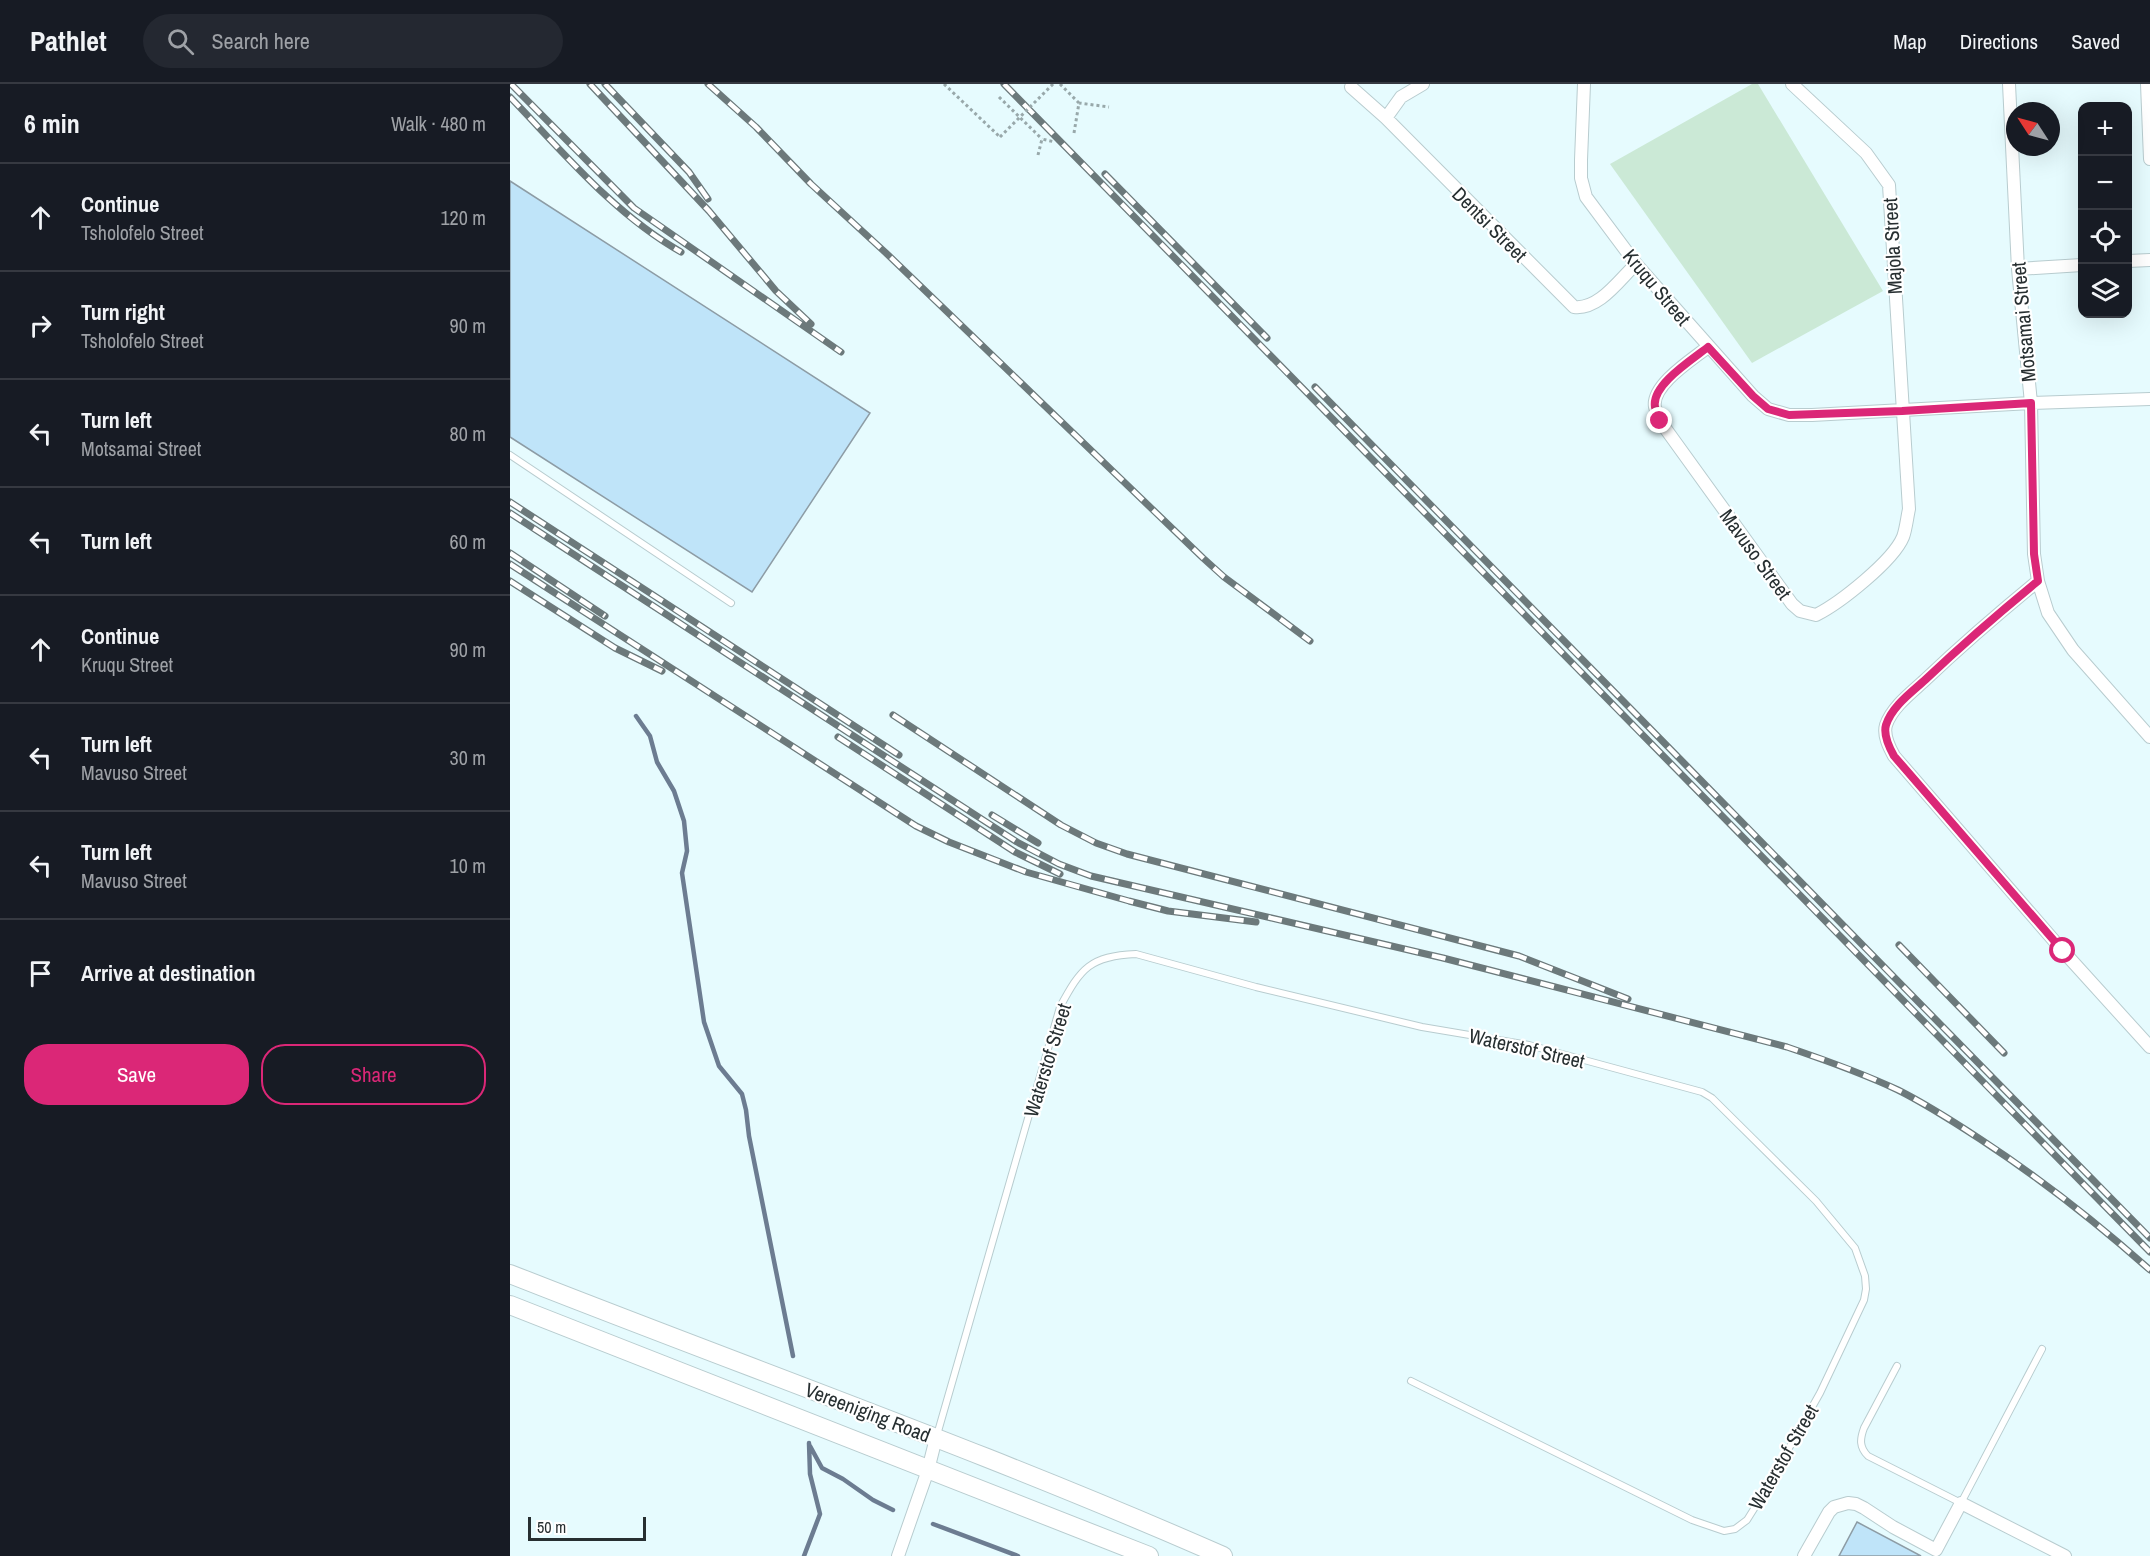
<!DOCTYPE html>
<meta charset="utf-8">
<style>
:root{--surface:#171b24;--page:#242831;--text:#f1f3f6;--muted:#9ea1a6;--line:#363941;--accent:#db2777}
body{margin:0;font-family:"Archivo Narrow",sans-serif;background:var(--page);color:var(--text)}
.controls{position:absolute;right:18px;top:18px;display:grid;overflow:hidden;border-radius:12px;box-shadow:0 6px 24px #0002}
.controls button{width:54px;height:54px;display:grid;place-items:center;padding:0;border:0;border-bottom:2px solid var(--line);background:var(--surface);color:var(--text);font:30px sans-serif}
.compass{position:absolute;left:1496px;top:18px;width:54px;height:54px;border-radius:50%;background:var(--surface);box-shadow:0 6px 24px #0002;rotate:306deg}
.scale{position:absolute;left:18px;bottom:15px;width:118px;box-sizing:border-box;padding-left:6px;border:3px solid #272f31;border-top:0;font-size:16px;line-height:21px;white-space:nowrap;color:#272f31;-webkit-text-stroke:4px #fff;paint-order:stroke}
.stop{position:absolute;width:18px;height:18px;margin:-14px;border:4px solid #db2777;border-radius:50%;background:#fff}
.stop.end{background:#db2777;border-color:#fff;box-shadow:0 2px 6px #0008}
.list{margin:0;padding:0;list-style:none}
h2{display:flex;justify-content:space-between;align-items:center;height:78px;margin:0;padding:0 24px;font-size:26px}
h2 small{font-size:20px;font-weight:400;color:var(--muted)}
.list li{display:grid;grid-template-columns:39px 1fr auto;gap:18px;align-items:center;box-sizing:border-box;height:108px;padding:0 24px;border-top:2px solid var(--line)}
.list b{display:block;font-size:22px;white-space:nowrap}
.list p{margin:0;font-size:20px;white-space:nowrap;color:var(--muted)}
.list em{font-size:20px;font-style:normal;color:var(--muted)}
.actions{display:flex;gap:12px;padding:18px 24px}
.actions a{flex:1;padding:14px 0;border:2px solid var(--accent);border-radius:24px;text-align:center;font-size:21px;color:var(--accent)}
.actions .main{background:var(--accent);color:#fff}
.icon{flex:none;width:33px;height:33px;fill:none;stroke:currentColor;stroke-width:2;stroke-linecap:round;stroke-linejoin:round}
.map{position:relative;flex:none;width:1640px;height:1472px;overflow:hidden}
header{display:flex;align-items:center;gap:36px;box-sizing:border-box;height:84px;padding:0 30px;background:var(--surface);border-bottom:2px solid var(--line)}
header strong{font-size:28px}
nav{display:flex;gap:33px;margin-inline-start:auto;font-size:21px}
.search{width:420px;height:54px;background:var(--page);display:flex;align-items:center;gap:15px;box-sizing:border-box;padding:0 21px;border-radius:33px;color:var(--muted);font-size:22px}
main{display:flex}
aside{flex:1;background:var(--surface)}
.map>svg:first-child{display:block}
.green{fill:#cbe9d6}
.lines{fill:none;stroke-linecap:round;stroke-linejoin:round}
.stream{stroke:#6c7c91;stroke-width:4.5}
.building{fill:#bfe4f9;stroke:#8d9ca5;stroke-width:1.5}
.service-casing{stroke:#b8cccf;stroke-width:8}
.minor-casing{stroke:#b8cccf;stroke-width:14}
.secondary-casing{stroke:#b8cccf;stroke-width:20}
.path{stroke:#98a8aa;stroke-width:3;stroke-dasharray:3 3;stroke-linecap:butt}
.service{stroke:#fff;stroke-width:6}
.minor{stroke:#fff;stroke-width:12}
.secondary{stroke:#fff;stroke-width:18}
.rail-casing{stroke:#6c797b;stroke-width:7}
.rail{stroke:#fff;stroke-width:4.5;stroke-dasharray:14;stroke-linecap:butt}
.path-bridge{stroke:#98a8aa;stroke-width:3;stroke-dasharray:3 3;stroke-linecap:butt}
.route{stroke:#db2777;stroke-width:8}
.labels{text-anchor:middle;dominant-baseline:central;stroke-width:4.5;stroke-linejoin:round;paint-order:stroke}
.street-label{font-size:20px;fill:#272f31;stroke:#fff}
</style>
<header>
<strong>Pathlet</strong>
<div class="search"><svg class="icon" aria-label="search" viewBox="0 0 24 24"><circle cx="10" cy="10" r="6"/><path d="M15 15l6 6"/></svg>Search here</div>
<nav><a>Map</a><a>Directions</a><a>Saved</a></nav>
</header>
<main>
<aside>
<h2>6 min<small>Walk · 480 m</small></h2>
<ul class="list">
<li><svg class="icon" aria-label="ahead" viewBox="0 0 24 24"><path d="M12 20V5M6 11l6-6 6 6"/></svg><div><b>Continue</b><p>Tsholofelo Street</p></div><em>120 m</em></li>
<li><svg class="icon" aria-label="right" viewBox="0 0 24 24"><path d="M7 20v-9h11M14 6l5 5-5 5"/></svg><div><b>Turn right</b><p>Tsholofelo Street</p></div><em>90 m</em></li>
<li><svg class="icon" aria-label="left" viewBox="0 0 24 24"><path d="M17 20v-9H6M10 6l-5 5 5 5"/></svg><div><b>Turn left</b><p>Motsamai Street</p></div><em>80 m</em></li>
<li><svg class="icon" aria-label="left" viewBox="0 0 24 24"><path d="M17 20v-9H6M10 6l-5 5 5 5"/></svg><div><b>Turn left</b></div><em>60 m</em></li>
<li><svg class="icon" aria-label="ahead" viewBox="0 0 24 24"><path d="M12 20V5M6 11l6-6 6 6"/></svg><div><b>Continue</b><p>Kruqu Street</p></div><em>90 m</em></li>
<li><svg class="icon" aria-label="left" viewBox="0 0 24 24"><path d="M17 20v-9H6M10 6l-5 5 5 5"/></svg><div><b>Turn left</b><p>Mavuso Street</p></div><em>30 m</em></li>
<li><svg class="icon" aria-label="left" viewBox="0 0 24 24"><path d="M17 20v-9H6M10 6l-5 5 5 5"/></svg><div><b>Turn left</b><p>Mavuso Street</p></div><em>10 m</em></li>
<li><svg class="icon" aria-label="arrive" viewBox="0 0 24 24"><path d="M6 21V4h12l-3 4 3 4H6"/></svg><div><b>Arrive at destination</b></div></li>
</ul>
<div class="actions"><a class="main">Save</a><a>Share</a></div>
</aside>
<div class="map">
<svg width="1640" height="1472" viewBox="0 0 1640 1472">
<rect width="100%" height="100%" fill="#e6fbfe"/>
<!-- green -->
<path class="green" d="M1242,0H1248L1373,207L1242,279L1100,80Z"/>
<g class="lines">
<!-- stream -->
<path class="stream" d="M126,632L140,652L147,678L164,707L174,737L177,767L172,789L194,938L209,982L232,1010L236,1026L239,1052L283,1272
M300,1362L312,1384L333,1395L363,1416L383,1426
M423,1440L508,1472
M294,1472L310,1430L300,1390L299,1359"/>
</g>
<!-- building -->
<path class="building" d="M0,97L360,329L242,508L0,353Z
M1347,1438L1411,1472H1329Z"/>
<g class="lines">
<defs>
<path id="service" d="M0,371L221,519
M1387,1282L1354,1344C1350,1355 1349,1363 1358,1372L1451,1419L1532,1265
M427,1351L550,923C571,884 580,872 626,870L746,903L912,943L1019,961L1192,1008L1202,1014L1306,1117L1345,1164L1355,1192L1356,1205L1354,1216L1310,1309L1252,1412L1237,1436L1225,1445L1214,1447L1182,1436L901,1297"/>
<path id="minor" d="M1074,0L1071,76V94L1076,113L1126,180L1243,312L1258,325L1279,331H1302L1521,319L1640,315
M1499,0L1508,185L1521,319L1524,470L1528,497L1538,529L1563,566L1640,653
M1637,0L1640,75
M841,3L876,34L1064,223C1089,226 1109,196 1126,180
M876,34L891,13L913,0
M1618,177L1640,176
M1508,185L1572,181
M1198,263C1183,275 1141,301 1145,323C1146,328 1149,333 1150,337L1282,520L1290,527L1306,531C1330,519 1383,477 1393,453C1396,445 1397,434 1399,425L1379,101L1356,69L1282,0
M1528,497C1489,529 1452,561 1415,596C1402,608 1382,623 1376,641C1373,651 1379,663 1384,672L1553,867L1640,963
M388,1472L418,1386L426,1354
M1294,1472L1319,1428L1324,1423L1338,1419L1346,1420L1354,1424L1383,1443L1426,1466L1451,1419L1555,1472"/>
<path id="secondary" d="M0,1190C238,1284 479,1369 713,1472
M0,1221L639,1472"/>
</defs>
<!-- service casing -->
<use href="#service" class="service-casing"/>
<!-- minor casing -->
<use href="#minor" class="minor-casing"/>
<!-- secondary casing -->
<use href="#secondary" class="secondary-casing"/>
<!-- path -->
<path class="path" d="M434,0L490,53
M550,0L569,19
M489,13L532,55
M564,49L569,19L599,23
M528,71L532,55L545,58"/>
<!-- service -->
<use href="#service" class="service"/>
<!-- minor -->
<use href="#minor" class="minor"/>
<!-- secondary -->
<use href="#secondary" class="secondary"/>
<defs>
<path id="rail" d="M1,0L124,124L331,268
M80,0L199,127L266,207L301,240
M95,0L179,88L198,115
M198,0L246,43L301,100L376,169L693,474L714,493L800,557
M494,0L1640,1168
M0,13C53,68 104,130 171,168
M595,90L757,254
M805,303L1640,1154
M0,418L389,671
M0,429L507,758L549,780L581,792L933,874L1277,963C1315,976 1352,989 1388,1006C1416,1020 1444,1038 1470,1055C1531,1095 1586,1138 1640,1186
M0,469L95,532
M0,480L406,742L439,758L516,788L619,817L658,827L746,838
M0,497L105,564L152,587
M383,631L551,741L586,759L617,770L1009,872L1118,915
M328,653L505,768L550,790
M482,731L528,759
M1389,861L1494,969"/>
</defs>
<!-- rail casing -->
<use href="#rail" class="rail-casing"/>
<!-- rail -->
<use href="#rail" class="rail"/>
<!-- path-bridge -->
<path class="path-bridge" d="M490,53L543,0"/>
</g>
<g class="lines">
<!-- route -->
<path class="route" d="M1150,337C1149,333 1146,328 1145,323C1141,301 1183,275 1198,263L1243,312L1258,325L1279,331L1392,327L1521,319L1524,470L1528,497C1489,529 1452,561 1415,596C1402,608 1382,622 1376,641C1373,651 1379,663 1384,672L1553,867"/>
</g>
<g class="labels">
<!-- street labels -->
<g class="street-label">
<text transform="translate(980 140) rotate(45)">Dentsi Street</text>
<text transform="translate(1382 162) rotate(-93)">Majola Street</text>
<text transform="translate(1147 203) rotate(50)">Kruqu Street</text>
<text transform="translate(1513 238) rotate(-95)">Motsamai Street</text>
<text transform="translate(1246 470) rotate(54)">Mavuso Street</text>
<text transform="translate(1017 964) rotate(13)">Waterstof Street</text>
<text transform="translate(537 976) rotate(-73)">Waterstof Street</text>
<text transform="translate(358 1328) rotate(21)">Vereeniging Road</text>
<text transform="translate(1273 1373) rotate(-60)">Waterstof Street</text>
</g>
</g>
</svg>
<div class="controls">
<button>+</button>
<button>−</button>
<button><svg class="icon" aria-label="locate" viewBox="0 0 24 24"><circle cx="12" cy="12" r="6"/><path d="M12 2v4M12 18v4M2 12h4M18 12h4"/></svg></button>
<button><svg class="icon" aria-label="layers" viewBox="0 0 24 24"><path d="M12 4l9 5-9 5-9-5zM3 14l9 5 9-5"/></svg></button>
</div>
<svg class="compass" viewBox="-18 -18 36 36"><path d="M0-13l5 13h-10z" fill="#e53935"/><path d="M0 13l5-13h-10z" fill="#9ea1a6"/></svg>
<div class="scale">50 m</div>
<div class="stop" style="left:1553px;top:867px"></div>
<div class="stop end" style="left:1150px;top:337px"></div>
</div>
</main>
